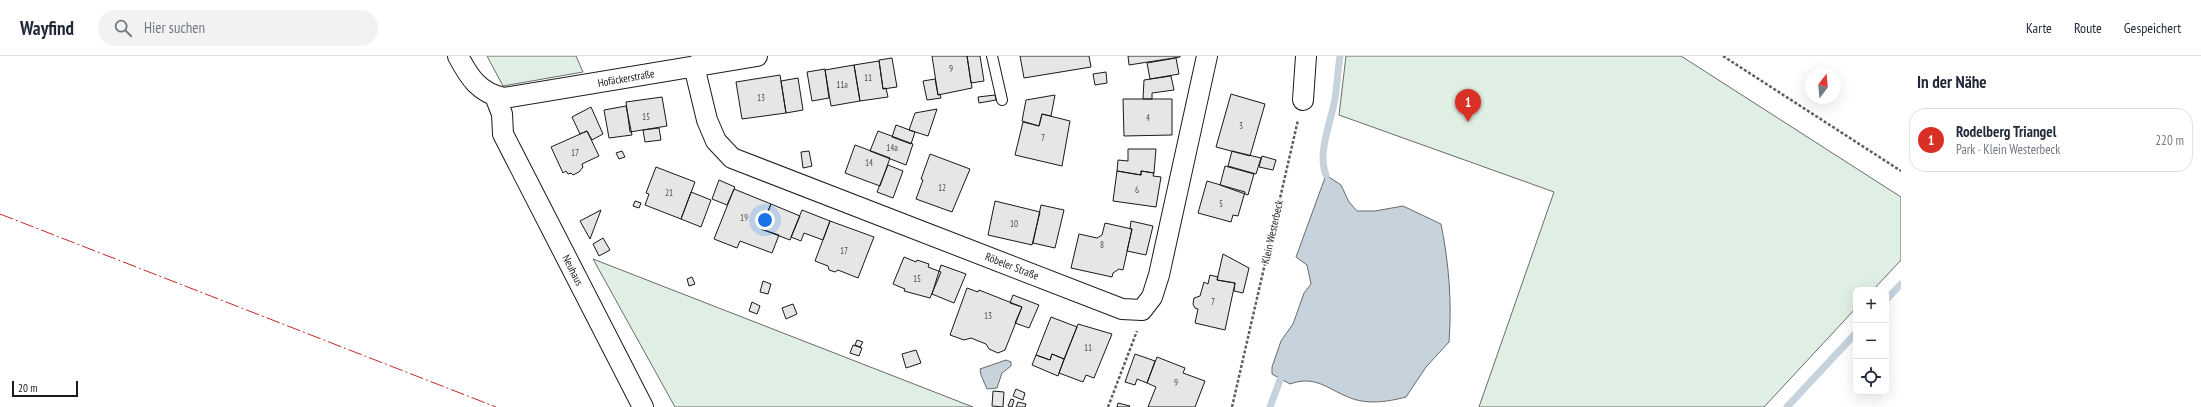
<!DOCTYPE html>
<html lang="de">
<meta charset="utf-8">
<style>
:root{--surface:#fff;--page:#f2f2f3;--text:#1f2937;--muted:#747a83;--line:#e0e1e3;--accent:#d93025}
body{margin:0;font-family:"PT Sans Narrow",sans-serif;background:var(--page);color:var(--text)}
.controls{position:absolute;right:12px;bottom:12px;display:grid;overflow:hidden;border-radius:8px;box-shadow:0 4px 16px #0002}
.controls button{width:36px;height:36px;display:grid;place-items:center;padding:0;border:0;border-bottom:1px solid var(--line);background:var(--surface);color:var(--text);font:20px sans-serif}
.compass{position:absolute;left:1805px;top:12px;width:36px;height:36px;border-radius:50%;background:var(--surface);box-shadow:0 4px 16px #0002;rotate:16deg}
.scale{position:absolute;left:12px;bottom:10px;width:66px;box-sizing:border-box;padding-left:4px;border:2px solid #1a1a1a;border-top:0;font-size:11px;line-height:14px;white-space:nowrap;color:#1a1a1a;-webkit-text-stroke:3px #fff;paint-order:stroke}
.you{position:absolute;left:765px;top:164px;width:14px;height:14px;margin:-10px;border:3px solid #fff;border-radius:50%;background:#1a73e8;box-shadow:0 0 0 6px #1a73e833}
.badge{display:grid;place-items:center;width:26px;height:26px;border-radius:50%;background:var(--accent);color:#fff;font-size:13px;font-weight:700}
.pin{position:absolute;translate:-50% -33px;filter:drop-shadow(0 1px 2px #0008)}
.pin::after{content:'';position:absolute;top:21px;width:14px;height:12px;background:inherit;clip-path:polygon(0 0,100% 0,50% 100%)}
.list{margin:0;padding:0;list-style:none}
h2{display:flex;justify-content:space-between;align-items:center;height:52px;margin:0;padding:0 16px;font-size:17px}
h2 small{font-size:13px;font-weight:400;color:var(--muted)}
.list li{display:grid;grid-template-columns:26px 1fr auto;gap:12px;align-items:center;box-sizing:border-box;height:64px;margin:0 8px 8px;padding:0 8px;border:1px solid var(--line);border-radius:16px}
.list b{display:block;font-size:15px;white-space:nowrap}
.list p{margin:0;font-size:13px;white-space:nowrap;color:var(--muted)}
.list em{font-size:13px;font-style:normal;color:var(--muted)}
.icon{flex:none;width:22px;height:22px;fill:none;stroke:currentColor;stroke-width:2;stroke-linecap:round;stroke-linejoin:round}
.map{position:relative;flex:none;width:1901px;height:351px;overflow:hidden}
header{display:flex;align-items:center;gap:24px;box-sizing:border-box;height:56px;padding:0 20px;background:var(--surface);border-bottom:1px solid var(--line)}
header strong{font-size:19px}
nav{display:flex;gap:22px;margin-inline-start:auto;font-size:14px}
.search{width:280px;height:36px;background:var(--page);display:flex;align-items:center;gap:10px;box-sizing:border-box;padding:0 14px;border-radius:22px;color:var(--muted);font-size:15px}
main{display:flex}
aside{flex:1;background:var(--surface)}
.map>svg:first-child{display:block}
.green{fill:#e0efe3;stroke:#6a6a6a}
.water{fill:#c6d2dc;stroke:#6a6a6a}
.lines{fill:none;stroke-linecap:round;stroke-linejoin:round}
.stream{stroke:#c6d2dc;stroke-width:7}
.building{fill:#e6e6e6;stroke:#1a1a1a}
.service-casing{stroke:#1a1a1a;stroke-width:12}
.minor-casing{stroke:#1a1a1a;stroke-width:22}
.path{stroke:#5f5f5f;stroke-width:2.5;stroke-dasharray:3 2;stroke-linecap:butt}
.service{stroke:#fff;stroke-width:10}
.minor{stroke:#fff;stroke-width:20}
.power{stroke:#c62828;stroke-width:1;stroke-dasharray:14 3 2 3;stroke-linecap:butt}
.labels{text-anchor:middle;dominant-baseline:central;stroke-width:3;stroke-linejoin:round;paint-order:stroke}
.number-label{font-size:9px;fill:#4d4d4d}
.street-label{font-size:11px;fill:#1a1a1a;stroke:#fff}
</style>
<header>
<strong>Wayfind</strong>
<div class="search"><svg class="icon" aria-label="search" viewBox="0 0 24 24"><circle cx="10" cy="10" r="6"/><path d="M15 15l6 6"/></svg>Hier suchen</div>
<nav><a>Karte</a><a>Route</a><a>Gespeichert</a></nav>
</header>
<main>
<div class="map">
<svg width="1901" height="351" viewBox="0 0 1901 351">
<rect width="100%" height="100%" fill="#fff"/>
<!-- green -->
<path class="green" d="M487,0H576L583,16L503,30Z
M1346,0H1681L1901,141V204L1873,234H1856V252L1764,351H1479L1554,136L1339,59Z
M593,203L973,351H675Z"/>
<!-- water -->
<path class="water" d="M1326,119L1341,129L1349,146L1357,155H1375L1403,150L1441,168C1449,208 1452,246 1449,286L1426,311L1406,341C1387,346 1366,349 1348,341C1326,332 1315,319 1290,328L1272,318V311L1281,285L1293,268L1304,237L1311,228L1307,209L1296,201Z
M1006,304L1011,306V310L1002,317L997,332L987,333L981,319L980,313Z"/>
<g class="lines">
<!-- stream -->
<path class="stream" d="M1326,119C1317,97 1331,66 1335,43C1337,29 1338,14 1340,0
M1886,244L1901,228
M1270,351L1280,324
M1787,351L1856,277"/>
</g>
<!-- building -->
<path class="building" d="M932,0H967L972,32L938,39Z
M967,0H980L984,25L971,27Z
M1020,0H1089L1091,11L1024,22Z
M1128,0H1180V1L1129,9Z
M892,2L897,31L883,33L879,4Z
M1176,2L1179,18L1150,23L1147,7Z
M879,5L883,33L886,32L888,41L860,45L854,9Z
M854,9L860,45L831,50L825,14Z
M825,13L829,42L812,45L807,16Z
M1106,16L1107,27L1095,29L1093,18Z
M780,19L786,57L742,63L736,26Z
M1171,20L1174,34L1152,37V43H1143L1144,24Z
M798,22L803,54L786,57L781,25Z
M935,23L938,39L940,38L941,42L927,44L923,25Z
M1231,38L1265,48L1250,100L1216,91Z
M995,39L996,44L979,47L978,41Z
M1055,39L1051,60L1042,58L1039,70L1022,65L1026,44Z
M662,41L667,70L630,76L626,46Z
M1123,43H1172V79L1124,80Z
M626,50L632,79L609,82L604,54Z
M591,51L603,78L592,84L587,75L580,78L572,61Z
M937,53L928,80L909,74L915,57Z
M1042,58L1070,65L1062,110L1015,99L1023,66L1039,70Z
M896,69L915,76L911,88L892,81Z
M659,72L661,84L645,86L643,74Z
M587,75L599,100L582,108L583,111L579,116L573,119L571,117L568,118L566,115L563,117L551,91Z
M878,75L913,88L906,109L870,95Z
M855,89L890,102L880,130L845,117Z
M1128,93H1156L1154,117L1141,115V119L1117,115L1118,104L1128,105Z
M622,95L625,101L619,103L616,97Z
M809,95L812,110L803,112L801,96Z
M1232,95L1261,102L1256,118L1228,110Z
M930,98L970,113L952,156L916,143L923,124L921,123Z
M1262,100L1276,104L1273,114L1259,111Z
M888,109L903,115L893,142L877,136Z
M1225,110L1254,118L1248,139L1220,129Z
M656,111L695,126L681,163L645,149L649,138L646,137Z
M1117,115L1141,119V115L1154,117L1153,120L1161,121L1156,151L1113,145Z
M719,124L735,131L727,149L712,143Z
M1207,125L1245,136L1238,160L1233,159L1231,166L1198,157Z
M734,133L771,148L761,173L779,179L772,197L740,185L737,192L714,183Z
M691,136L711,144L701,171L681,163Z
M635,145L641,147L639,152L633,150Z
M995,145L1040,156L1032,189L988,179Z
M771,148L800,160L790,184L761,173Z
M1041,149L1064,154L1055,192L1033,187Z
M601,154L590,183L580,165Z
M802,154L830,165L823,184L804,177L801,185L791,181Z
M830,165L874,181L858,222L838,214L835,216L829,214L828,210L815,205Z
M1131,165L1153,170L1146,199L1127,195L1132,173H1130Z
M1105,167L1132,173L1123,214L1119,213L1113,217L1112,221L1071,212L1079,178L1097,182L1102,179Z
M603,182L610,194L599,200L593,188Z
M1223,198L1249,212L1243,237L1234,235L1235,227L1217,224Z
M904,201L916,206L917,204L929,208L928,211L941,216L930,242L904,235L905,233L893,228Z
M941,209L966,218L954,247L932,238Z
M1210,219L1218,221L1217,224L1235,227L1225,274L1195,267L1198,253L1195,252L1193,248L1194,242L1200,240L1204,226L1208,228Z
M692,221L695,228L689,230L687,223Z
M763,225L771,228L768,238L760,236Z
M967,232L978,236L979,234L1022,251L1005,294L998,297L989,293L986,288L971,282L964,284L950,279Z
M1013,239L1039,249L1029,272L1015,267L1022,251L1010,247Z
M752,246L760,250L757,258L749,255Z
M793,248L797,258L786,263L782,252Z
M1051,261L1077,271L1064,303L1052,298L1050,304L1036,299Z
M1078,268L1112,278L1094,322L1086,319L1083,326L1059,317Z
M857,284L863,286L860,291L855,289Z
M853,289L862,292L859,300L850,297Z
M916,294L921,307L906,312L902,298Z
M1052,298L1064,303L1058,320L1032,309L1036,299L1050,304Z
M1135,298L1155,305L1147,327L1137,323L1135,329L1125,326Z
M1157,301L1185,312L1183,317L1205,325L1195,351H1148L1156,331L1147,327Z
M1016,333L1025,337L1023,344L1013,340Z
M993,335L1004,336L1003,351L992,350Z
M1011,343L1014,344L1012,351L1008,350Z
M1018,346L1026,348L1025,351H1016Z
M1118,347L1130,350L1129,351H1117Z"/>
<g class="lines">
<defs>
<path id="service" d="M992,0L1002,44"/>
<path id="minor" d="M458,0C469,21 479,37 504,42L757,0
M694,10L707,64L716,85L732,102L1122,253L1142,254L1152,241L1159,219L1207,0
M495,40L502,58L503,78L643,351
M1303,44L1306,0"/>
</defs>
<!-- service casing -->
<use href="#service" class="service-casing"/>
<!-- minor casing -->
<use href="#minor" class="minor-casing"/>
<!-- path -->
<path class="path" d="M1723,0L1901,115
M1108,351L1137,275
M1232,351L1298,64"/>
<!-- service -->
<use href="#service" class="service"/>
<!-- minor -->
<use href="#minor" class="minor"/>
<!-- power -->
<path class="power" d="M0,158L496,351"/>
</g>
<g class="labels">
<!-- number labels -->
<g class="number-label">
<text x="951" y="12">9</text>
<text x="868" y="21">11</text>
<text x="842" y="28">11a</text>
<text x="761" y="41">13</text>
<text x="646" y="60">15</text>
<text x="1148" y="61">4</text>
<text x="1241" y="69">3</text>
<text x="1043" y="81">7</text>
<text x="892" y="91">14a</text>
<text x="575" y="96">17</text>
<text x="869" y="106">14</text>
<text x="942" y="131">12</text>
<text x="1137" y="133">6</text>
<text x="669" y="136">21</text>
<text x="1221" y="147">5</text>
<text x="744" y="161">19</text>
<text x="1014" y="167">10</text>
<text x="1102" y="188">8</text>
<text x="844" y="194">17</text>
<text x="917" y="222">15</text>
<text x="1213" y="245">7</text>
<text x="988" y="259">13</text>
<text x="1088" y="291">11</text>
<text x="1176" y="326">9</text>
</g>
<!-- street labels -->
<g class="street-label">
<text transform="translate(626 22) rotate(-10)">Hofäckerstraße</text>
<text transform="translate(1272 176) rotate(-77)">Klein Westerbeck</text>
<text transform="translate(1012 210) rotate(21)">Röbeler Straße</text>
<text transform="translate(573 214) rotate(63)">Neuhaus</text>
</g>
</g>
</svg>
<div class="controls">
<button>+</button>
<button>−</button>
<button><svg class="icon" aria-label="locate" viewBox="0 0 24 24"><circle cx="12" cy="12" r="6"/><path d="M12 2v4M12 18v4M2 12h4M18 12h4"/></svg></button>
</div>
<svg class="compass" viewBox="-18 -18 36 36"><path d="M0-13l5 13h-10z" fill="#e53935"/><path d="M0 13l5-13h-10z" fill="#747a83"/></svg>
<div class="scale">20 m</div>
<div class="you"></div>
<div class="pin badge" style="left:1468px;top:66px">1</div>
</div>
<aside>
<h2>In der Nähe<small></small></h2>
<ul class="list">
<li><span class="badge">1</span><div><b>Rodelberg Triangel</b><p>Park · Klein Westerbeck</p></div><em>220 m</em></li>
</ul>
</aside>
</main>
